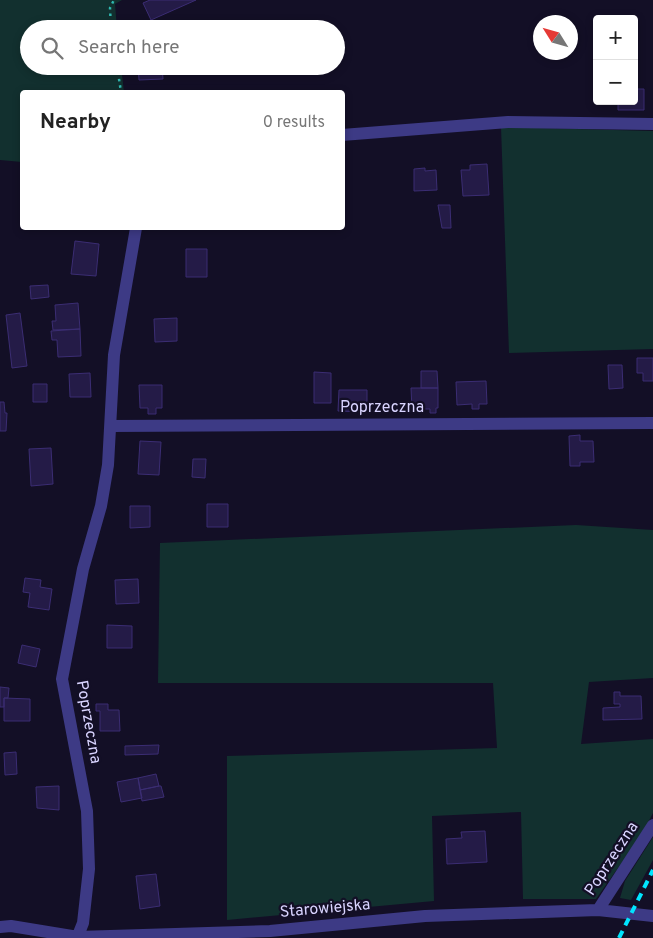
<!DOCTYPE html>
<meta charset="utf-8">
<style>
:root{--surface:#fff;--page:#f6f6f6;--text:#222;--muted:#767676;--line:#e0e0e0}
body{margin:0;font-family:Overpass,sans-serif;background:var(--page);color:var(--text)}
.controls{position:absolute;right:15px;top:15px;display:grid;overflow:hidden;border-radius:5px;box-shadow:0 2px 8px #0003}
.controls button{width:45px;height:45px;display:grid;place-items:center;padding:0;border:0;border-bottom:1px solid var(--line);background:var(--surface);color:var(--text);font:25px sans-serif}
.compass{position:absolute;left:533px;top:15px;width:45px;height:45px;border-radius:50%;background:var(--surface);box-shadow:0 2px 8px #0003;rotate:307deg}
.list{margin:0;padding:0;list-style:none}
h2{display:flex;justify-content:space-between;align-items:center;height:65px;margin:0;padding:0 20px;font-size:21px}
h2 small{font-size:16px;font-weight:400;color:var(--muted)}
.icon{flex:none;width:28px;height:28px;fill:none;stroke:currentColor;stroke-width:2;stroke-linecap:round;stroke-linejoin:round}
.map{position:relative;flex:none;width:653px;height:938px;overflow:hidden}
.search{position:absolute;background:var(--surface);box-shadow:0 2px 8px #0003;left:20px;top:20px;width:325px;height:55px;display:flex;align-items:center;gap:12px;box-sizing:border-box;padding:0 18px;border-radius:28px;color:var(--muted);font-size:19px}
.panel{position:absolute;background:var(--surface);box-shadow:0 2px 8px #0003;left:20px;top:90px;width:325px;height:140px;border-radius:5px}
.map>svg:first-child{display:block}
.green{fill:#12302f}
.building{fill:#241b47;stroke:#3b2d73}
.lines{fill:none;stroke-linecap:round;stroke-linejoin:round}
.path{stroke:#2fb8b0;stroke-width:2.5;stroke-dasharray:2.5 4;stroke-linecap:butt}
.minor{stroke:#3d3a85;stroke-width:12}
.rail{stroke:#00e5ff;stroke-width:4;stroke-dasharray:8 6;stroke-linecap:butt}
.labels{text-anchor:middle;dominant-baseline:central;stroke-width:4.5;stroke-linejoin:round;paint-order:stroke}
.street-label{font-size:16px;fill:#d9d4ff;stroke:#130f26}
</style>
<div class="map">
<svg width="653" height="938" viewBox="0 0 653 938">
<rect width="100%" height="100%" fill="#130f26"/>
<!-- green -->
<path class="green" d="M0,0H122L115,4L117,29H29V66H121L124,92H22V162L0,160Z
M501,127L653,131V349L509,353Z
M576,525L653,530V678L589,682L581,744L653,739V813L642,834L596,899H523L521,812L432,816L434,901L227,920V756L497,748L493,683H158L160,543Z
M653,837V860L631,900L620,898L625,881Z"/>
<!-- building -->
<path class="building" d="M150,0H196L151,20L143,3Z
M138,66H162L163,79L139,80Z
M634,89H644V110H618V101H634Z
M487,164L489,195L463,196L461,170H470V165Z
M425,168V171L436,170L437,190L414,191V169Z
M438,205H450L451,228H442Z
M75,241L99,244L96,276L71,274Z
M186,249H207V277H186Z
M48,285L49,297L31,299L30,286Z
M78,303L80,329L53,330L52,321H56L55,305Z
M20,313L27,366L12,368L6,315Z
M177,318V341L155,342L154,319Z
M80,329L81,356L58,357L57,340H52L51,331Z
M637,358H653V381H643V373H637Z
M608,365H622L623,388L609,389Z
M421,371H437L438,388H421Z
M314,372L331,373V403H314Z
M90,373L91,397H70L69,374Z
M486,381L487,404H479V409H472V404L457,405L456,382Z
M33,384H47V402H33Z
M139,385H162V408H156V414H148V408H140Z
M411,388H438V408H436V413H430V409H412Z
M339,390H367V412L338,411Z
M0,402H4L5,413H7L6,431H0Z
M580,435V441H593L594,462H580V466H570L569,436Z
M140,441L161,442L159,475L138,474Z
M51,448L53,484L31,486L29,449Z
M193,459H206L205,478L192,477Z
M207,504H228V527H207Z
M130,506H150V527L130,528Z
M25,578L41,580L40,587L52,589L49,610L28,607L30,593L23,592Z
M138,579L139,603L116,604L115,580Z
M107,625L132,626V648H107Z
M22,645L40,649L36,667L18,663Z
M0,687L9,688L8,698H4V707H0Z
M614,692H620V696H641L642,719L603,720V708L620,707V704H614Z
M4,698L30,699V721H4Z
M96,704H108V710H119L120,731H100V711H96Z
M159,745L158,754L125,755V746Z
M16,752L17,774L5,775L4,753Z
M156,774L159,786L140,790L138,778Z
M138,778L142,798L121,802L117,782Z
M59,786V810L37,808L36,787Z
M159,786H161L164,797L142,801L140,790Z
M485,831L487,862L447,864L446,839L462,838L461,832Z
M156,874L160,906L140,909L136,876Z"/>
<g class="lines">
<!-- path -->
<path class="path" d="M111,29L110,8L114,0
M117,66L121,92"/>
<!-- minor -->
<path class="minor" d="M342,135L508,122L653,124
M111,426L653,423
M598,910L653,825
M0,927L11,926L78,937L270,931L425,916L598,910L653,916
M77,938L83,923L89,869L87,811L62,679L83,569L101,506L108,465L114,355L136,228"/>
<!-- rail -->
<path class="rail" d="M619,938L653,870"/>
</g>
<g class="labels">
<!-- street labels -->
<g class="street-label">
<text x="382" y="408">Poprzeczna</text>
<text transform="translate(88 722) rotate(80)">Poprzeczna</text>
<text transform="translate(612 859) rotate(-57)">Poprzeczna</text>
<text transform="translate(325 909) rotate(-5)">Starowiejska</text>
</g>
</g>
</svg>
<div class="controls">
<button>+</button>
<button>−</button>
</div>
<svg class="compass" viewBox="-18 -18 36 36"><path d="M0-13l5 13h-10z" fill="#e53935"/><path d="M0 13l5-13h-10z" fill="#767676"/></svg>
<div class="search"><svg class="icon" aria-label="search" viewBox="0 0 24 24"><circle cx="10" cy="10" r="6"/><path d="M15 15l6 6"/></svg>Search here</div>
<section class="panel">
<h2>Nearby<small>0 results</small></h2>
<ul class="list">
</ul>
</section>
</div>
